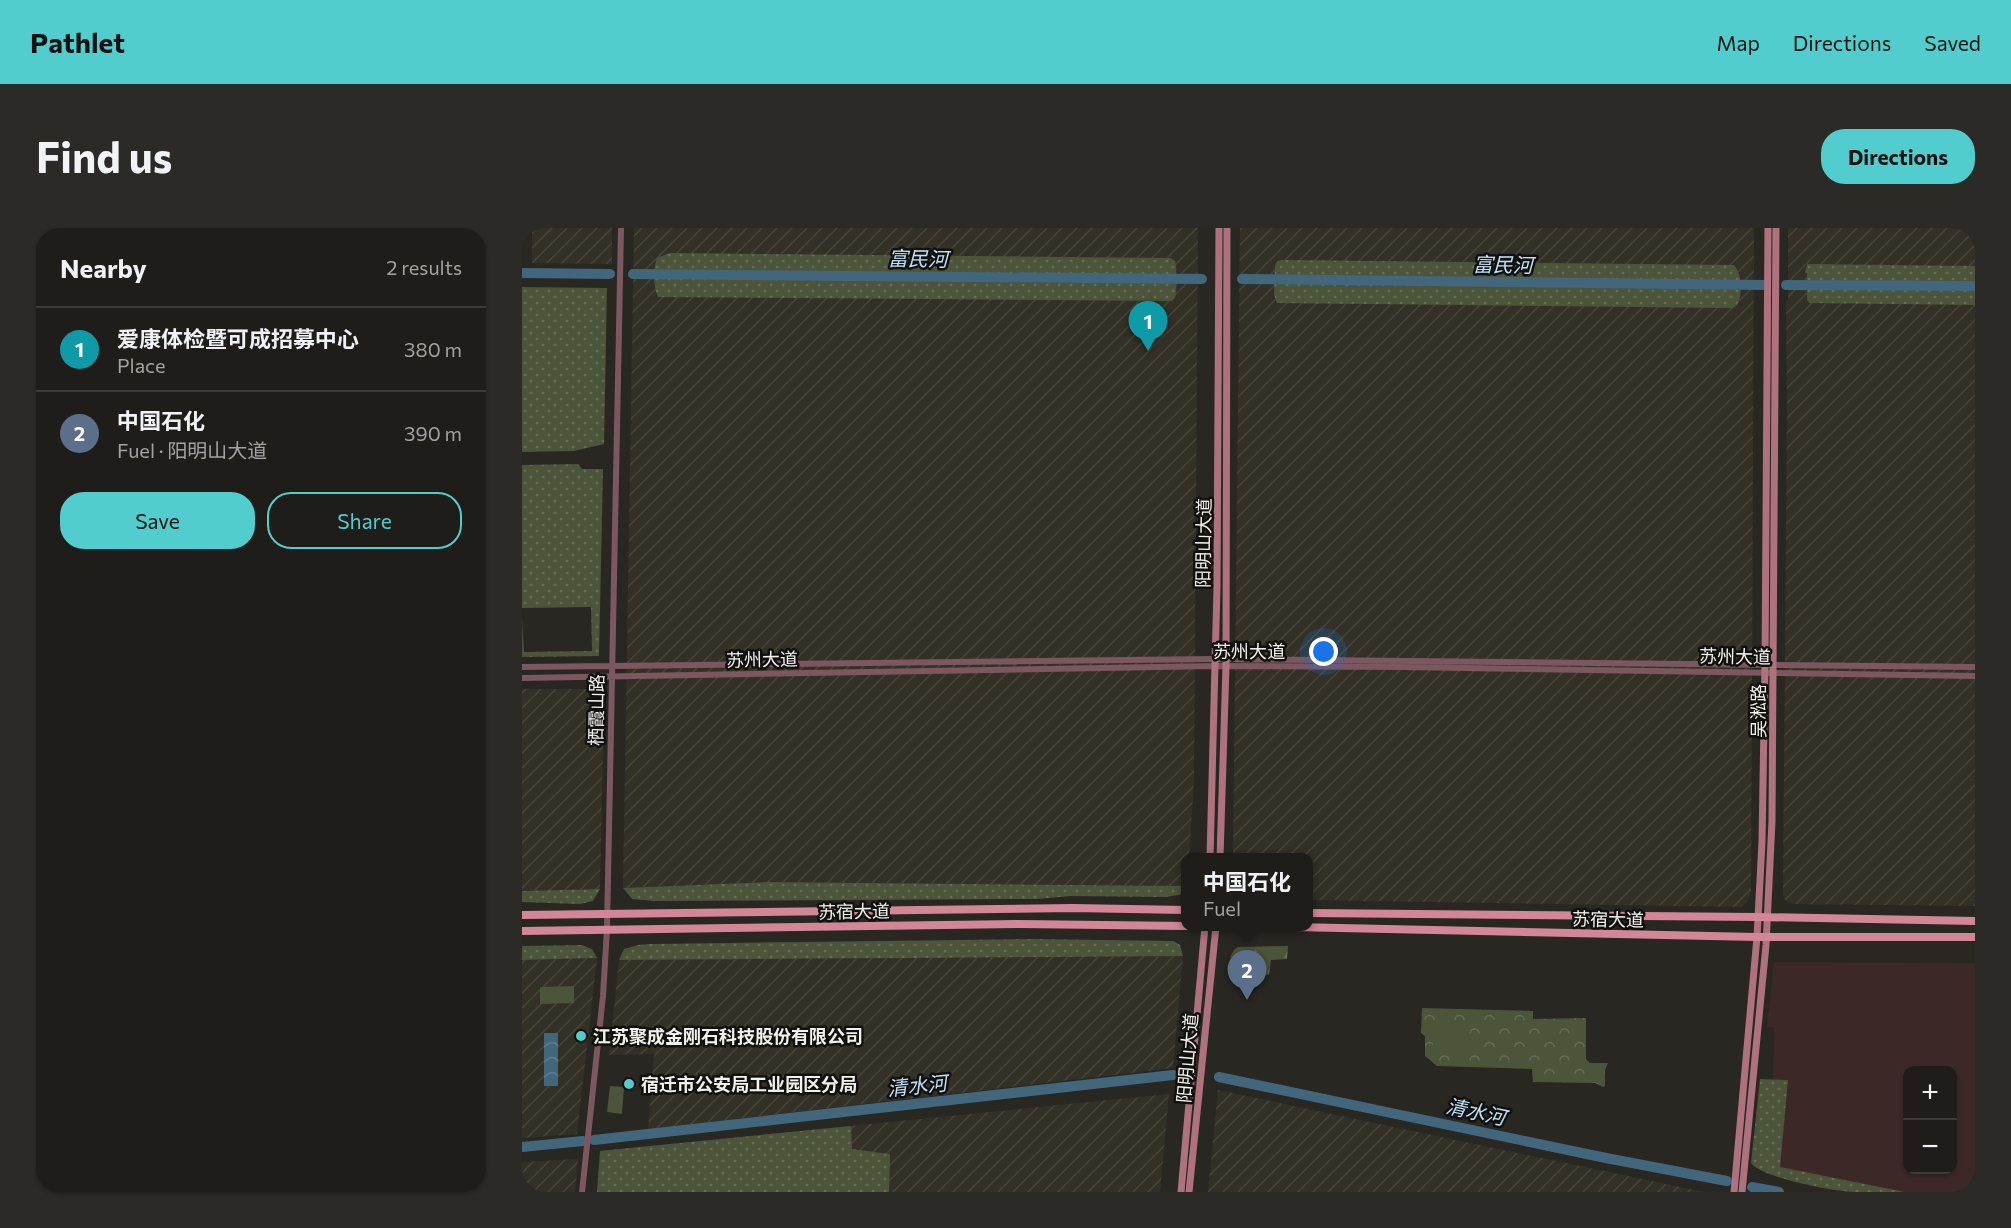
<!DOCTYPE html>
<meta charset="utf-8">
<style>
:root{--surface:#1e1d1a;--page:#2b2a27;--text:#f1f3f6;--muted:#a1a2a2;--line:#3c3b39;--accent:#52cdcd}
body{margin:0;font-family:Commissioner,"Noto Sans SC",sans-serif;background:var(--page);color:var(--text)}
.controls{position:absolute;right:18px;bottom:18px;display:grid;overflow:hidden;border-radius:12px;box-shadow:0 2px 4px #0004}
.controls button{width:54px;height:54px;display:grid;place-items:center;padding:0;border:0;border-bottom:2px solid var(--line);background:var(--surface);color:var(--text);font:30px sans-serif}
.you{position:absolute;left:802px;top:424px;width:21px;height:21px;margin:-15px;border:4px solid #fff;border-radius:50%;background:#1a73e8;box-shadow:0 0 0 9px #1a73e833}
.badge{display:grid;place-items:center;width:39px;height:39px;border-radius:50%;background:var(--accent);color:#fff;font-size:20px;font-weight:700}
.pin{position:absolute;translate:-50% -50px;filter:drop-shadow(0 2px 3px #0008)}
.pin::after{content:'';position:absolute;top:32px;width:21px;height:18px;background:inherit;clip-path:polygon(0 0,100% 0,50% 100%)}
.popup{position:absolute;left:659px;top:625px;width:132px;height:78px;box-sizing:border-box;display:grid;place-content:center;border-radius:12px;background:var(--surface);filter:drop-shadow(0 2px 4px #0005);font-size:20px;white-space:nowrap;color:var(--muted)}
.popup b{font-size:22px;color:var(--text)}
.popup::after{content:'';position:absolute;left:50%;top:100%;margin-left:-12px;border:12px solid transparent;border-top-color:var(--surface)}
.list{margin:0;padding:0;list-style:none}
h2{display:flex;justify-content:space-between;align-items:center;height:78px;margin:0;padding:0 24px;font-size:26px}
h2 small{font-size:20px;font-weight:400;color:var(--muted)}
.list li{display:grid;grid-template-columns:39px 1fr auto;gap:18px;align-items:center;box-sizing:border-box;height:84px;padding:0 24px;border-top:2px solid var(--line)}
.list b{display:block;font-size:22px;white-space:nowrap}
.list p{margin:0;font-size:20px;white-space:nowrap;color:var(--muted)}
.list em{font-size:20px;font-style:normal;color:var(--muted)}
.actions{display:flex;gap:12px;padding:18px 24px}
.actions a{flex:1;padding:14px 0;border:2px solid var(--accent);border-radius:24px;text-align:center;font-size:21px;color:var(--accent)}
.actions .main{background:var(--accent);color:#111}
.map{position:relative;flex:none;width:1453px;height:964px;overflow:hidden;border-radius:24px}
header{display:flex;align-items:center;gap:36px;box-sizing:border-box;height:84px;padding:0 30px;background:var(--accent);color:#111}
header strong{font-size:28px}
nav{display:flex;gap:33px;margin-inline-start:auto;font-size:21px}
.intro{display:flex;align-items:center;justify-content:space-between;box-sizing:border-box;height:144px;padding:0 36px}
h1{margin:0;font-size:42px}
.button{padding:15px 27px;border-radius:24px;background:var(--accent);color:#111;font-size:21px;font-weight:700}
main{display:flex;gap:36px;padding:0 36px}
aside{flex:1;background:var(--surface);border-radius:24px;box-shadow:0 2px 4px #0004}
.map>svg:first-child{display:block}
.commercial{fill:#3c2927;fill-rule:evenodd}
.industrial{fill:url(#industrial-furrows)}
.grass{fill:url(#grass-dots)}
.forest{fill:url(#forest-firs)}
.park{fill:url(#park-crowns)}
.pitch{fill:#4c543a}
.water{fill:url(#water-waves)}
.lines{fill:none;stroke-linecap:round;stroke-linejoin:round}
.river{stroke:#42667b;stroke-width:10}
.tertiary{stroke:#7d575f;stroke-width:6}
.secondary{stroke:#ae727e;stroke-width:7}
.primary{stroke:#d38697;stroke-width:8}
.poi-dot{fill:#52cdcd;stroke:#10100e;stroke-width:2}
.labels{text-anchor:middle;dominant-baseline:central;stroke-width:5;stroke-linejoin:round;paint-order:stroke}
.street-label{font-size:18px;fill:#f3f2ef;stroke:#10100e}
.poi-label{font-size:18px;font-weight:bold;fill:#f3f2ef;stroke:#10100e;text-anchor:start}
.water-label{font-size:20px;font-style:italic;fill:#bde1f8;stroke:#10100e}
</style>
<header>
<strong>Pathlet</strong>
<nav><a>Map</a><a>Directions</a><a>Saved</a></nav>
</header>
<div class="intro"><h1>Find us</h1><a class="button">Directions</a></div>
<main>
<aside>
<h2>Nearby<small>2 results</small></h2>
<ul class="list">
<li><span class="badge" style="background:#0f9aa8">1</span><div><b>爱康体检暨可成招募中心</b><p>Place</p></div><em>380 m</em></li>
<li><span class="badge" style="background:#5c6f8a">2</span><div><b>中国石化</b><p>Fuel · 阳明山大道</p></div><em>390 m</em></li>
</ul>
<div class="actions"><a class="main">Save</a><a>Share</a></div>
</aside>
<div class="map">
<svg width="1453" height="964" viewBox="0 0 1453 964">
<defs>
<pattern id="industrial-furrows" width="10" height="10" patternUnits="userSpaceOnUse" patternTransform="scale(1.5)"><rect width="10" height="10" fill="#333126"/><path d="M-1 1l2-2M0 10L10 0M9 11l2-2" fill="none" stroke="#47453b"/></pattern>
<pattern id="grass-dots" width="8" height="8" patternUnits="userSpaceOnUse" patternTransform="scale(1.5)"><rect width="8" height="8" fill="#4c543a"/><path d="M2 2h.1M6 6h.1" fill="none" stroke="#666d57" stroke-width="1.8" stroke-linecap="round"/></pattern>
<pattern id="forest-firs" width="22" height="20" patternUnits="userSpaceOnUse" patternTransform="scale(1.5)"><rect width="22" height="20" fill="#4c543a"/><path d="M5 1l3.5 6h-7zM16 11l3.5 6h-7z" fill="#666d57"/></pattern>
<pattern id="park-crowns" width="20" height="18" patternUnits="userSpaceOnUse" patternTransform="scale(1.5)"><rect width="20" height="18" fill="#4c543a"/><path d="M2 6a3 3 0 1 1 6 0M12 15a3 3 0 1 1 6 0" fill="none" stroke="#666d57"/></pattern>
<pattern id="water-waves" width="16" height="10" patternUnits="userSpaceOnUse" patternTransform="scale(1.5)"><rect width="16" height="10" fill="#42667b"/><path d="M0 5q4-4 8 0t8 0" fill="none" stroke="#5e7c8e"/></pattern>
</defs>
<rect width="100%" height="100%" fill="#282722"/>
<!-- commercial -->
<path class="commercial" d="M1252,734L1453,735V964H1383L1257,939L1266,852H1251L1252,800L1245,799ZM1386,842H1430V942H1386Z"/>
<!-- industrial -->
<path class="industrial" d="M10,0H90V36L10,35Z
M112,0H676L672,553L667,629L664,630L663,658L246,654L101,660Z
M718,0H1232L1229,664L1225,674L1220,679L787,672L786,630H711Z
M1266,0H1453V678L1270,676L1263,672L1261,666L1265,179L1264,73L1266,72Z
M0,461H73L82,473L78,661L0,663Z
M661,728L651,840L126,901L132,826L87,827L97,732Z
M75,730L55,906L0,910V732Z
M696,862L1182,964H686Z
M647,866L638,964H75L78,923Z
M56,931L53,964H0V934Z"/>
<!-- grass -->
<path class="grass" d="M148,25L648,30C650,31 652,32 653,33C655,36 655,65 653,69C651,74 648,73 644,73L136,69C131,58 131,41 135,30Z
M759,32L1212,37C1220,46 1221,66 1215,77L1210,80L755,75L752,66L753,38L755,33Z
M1285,36L1453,38V77L1288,75L1285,72V45H1283Z
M0,59L85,60L82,216L52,223L0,224Z
M56,236L60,241H81L77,428L0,429V391L2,424L70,423L69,379L0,380V237Z
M246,654L663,658L664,662L657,667L643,669L549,668L515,671L132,673L110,671L101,660Z
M78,661L71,673L58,676L0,674V663Z
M509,711L652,713L658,717L661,728L97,732L102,721L116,717L127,716Z
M60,717L70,721L75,730L0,732V718Z
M1238,851L1266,852L1258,939L1383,964C1365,964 1348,964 1331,964C1311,963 1240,950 1229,935Z
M329,898L330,921L368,926L367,964H75L78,923Z"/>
<!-- forest -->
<path class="forest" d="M766,718L765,731L749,732L747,747H744V738L726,737L725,744L708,729L712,722L716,719Z"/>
<!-- park -->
<path class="park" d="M900,780L1011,783V791L1064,790V831L1068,835H1086L1083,842V858L1081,859L1073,855L1011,854L1010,841L915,838L903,828V808L899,805Z"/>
<!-- pitch -->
<path class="pitch" d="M52,758V775L18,776V759Z
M911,796H948L947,825L911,824Z
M88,858L102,859L100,886L85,884Z"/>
<!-- water -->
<path class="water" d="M22,805H36V858H22Z"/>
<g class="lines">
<!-- river -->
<path class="river" d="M0,45L88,46
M111,46L680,51
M720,51L1243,57
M1264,57L1453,58
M697,849L1084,930L1205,953
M72,912L651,847
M0,919L61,913
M1230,959L1257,964"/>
<!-- tertiary -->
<path class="tertiary" d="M0,439L693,431L1453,439
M0,450L693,438L881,439L1453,448
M60,964L81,768L85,701L99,0"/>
<!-- secondary -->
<path class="secondary" d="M688,630L695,359L697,0
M698,630L704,438L705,0
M659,964L683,698
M667,964L694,698
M1212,964L1235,709L1240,614L1243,435L1246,0
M1220,964L1244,717L1250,593L1254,0"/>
<!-- primary -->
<path class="primary" d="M786,685L1236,689L1453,693
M0,687L551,680L664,682
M719,698L1235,709H1453
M0,703L497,696L664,698"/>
</g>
<!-- markers -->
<g class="poi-dot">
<circle cx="59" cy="808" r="6"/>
<circle cx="107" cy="856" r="6"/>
</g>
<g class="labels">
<!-- street labels -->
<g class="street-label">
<text transform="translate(681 315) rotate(-89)">阳明山大道</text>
<text x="727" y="423">苏州大道</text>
<text transform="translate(1213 428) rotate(1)">苏州大道</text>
<text transform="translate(240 431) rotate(-1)">苏州大道</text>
<text transform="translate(74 482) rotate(-89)">栖霞山路</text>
<text transform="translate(1236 483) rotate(-90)">吴淞路</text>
<text transform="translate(332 683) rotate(-1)">苏宿大道</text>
<text transform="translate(1086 691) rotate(1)">苏宿大道</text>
<text transform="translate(665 830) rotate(-85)">阳明山大道</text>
</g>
<!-- poi labels -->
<g class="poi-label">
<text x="71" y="808">江苏聚成金刚石科技股份有限公司</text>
<text x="119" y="856">宿迁市公安局工业园区分局</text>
</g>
<!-- water labels -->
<g class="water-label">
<text transform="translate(396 30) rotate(1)">富民河</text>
<text transform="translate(981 36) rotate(1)">富民河</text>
<text transform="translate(395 857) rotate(-6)">清水河</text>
<text transform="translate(954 883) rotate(12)">清水河</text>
</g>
</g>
</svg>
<div class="controls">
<button>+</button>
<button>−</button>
</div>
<div class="you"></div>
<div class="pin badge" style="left:626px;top:123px;background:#0f9aa8">1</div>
<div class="pin badge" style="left:725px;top:772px;background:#5c6f8a">2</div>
<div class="popup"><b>中国石化</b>Fuel</div>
</div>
</main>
